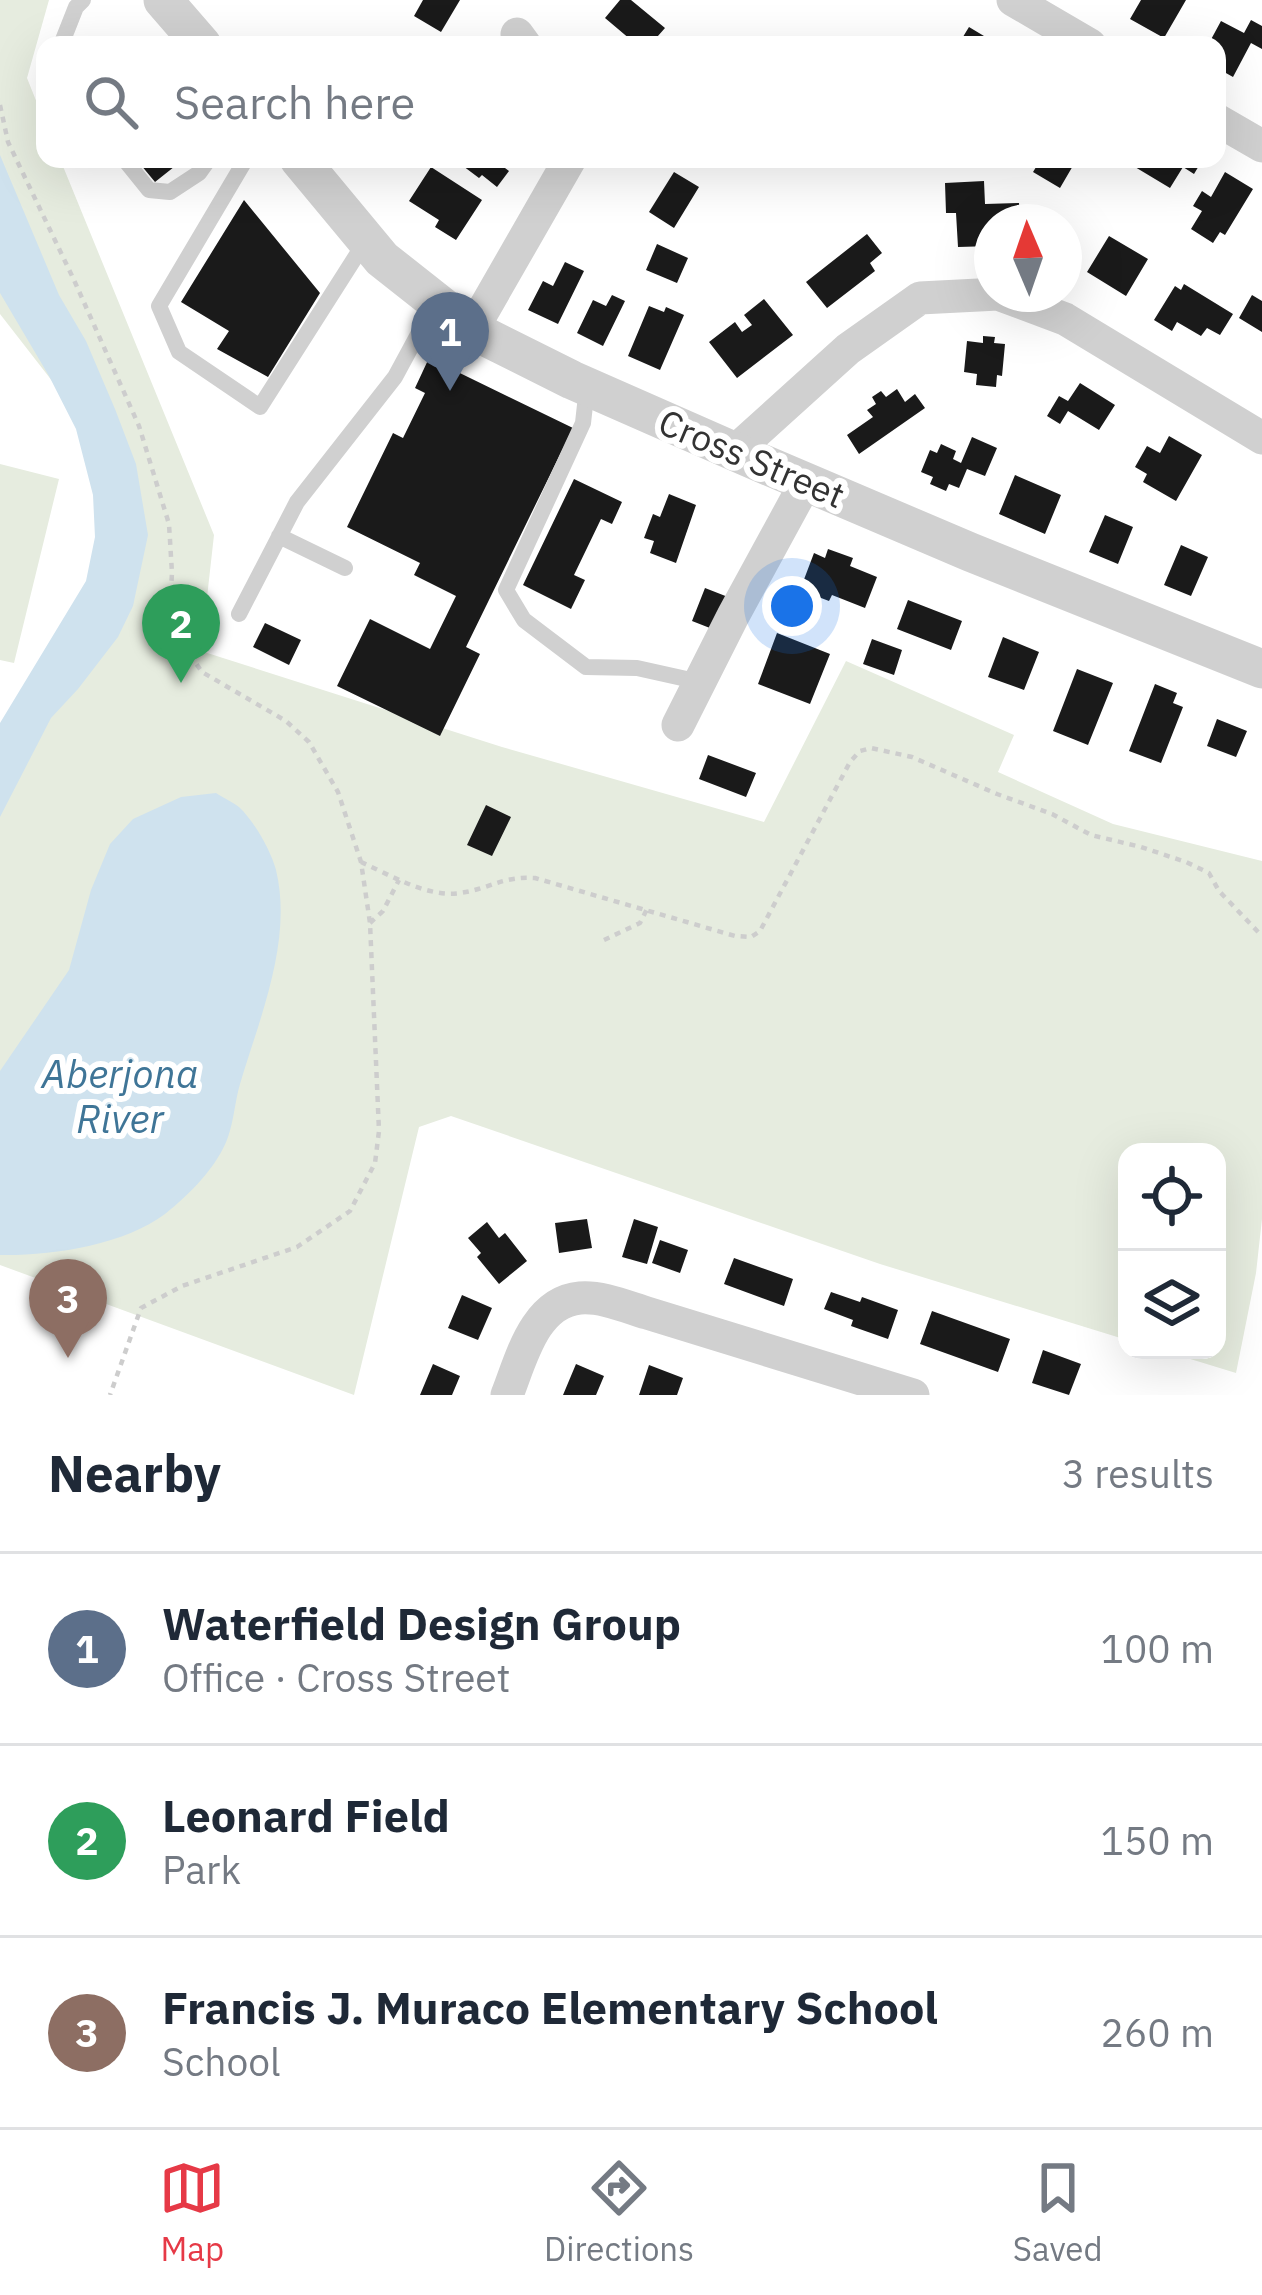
<!DOCTYPE html>
<meta charset="utf-8">
<style>
:root{--surface:#fff;--page:#f6f6f7;--text:#1f2937;--muted:#747a83;--line:#e0e1e3;--accent:#e63946}
body{margin:0;font-family:"IBM Plex Sans",sans-serif;background:var(--page);color:var(--text)}
.controls{position:absolute;right:36px;bottom:36px;display:grid;overflow:hidden;border-radius:24px;box-shadow:0 12px 48px #0002}
.controls button{width:108px;height:108px;display:grid;place-items:center;padding:0;border:0;border-bottom:3px solid var(--line);background:var(--surface);color:var(--text);font:60px sans-serif}
.compass{position:absolute;left:974px;top:204px;width:108px;height:108px;border-radius:50%;background:var(--surface);box-shadow:0 12px 48px #0002;rotate:358deg}
.you{position:absolute;left:792px;top:606px;width:42px;height:42px;margin:-30px;border:9px solid #fff;border-radius:50%;background:#1a73e8;box-shadow:0 0 0 18px #1a73e833}
.badge{display:grid;place-items:center;width:78px;height:78px;border-radius:50%;background:var(--accent);color:#fff;font-size:39px;font-weight:700}
.pin{position:absolute;translate:-50% -99px;filter:drop-shadow(0 3px 6px #0008)}
.pin::after{content:'';position:absolute;top:63px;width:42px;height:36px;background:inherit;clip-path:polygon(0 0,100% 0,50% 100%)}
.list{margin:0;padding:0;list-style:none}
h2{display:flex;justify-content:space-between;align-items:center;height:156px;margin:0;padding:0 48px;font-size:51px}
h2 small{font-size:39px;font-weight:400;color:var(--muted)}
.list li{display:grid;grid-template-columns:78px 1fr auto;gap:36px;align-items:center;box-sizing:border-box;height:192px;padding:0 48px;border-top:3px solid var(--line)}
.list b{display:block;font-size:45px;white-space:nowrap}
.list p{margin:0;font-size:39px;white-space:nowrap;color:var(--muted)}
.list em{font-size:39px;font-style:normal;color:var(--muted)}
.icon{flex:none;width:66px;height:66px;fill:none;stroke:currentColor;stroke-width:2;stroke-linecap:round;stroke-linejoin:round}
.map{position:relative;flex:none;width:1262px;height:1395px;overflow:hidden}
.search{position:absolute;background:var(--surface);box-shadow:0 12px 48px #0002;left:36px;right:36px;top:36px;height:132px;display:flex;align-items:center;gap:30px;box-sizing:border-box;padding:0 42px;border-radius:24px;color:var(--muted);font-size:45px}
.sheet{height:732px;background:var(--surface)}
nav{display:flex;justify-content:space-around;align-items:center;box-sizing:border-box;height:168px;border-top:3px solid var(--line);background:var(--surface);font-size:33px;color:var(--muted)}
nav a{display:grid;justify-items:center;gap:6px}
nav .on{color:var(--accent)}
.map>svg:first-child{display:block}
.green{fill:#e6ecdf}
.water{fill:#cfe2ee}
.building{fill:#1a1a1a}
.lines{fill:none;stroke-linecap:round;stroke-linejoin:round}
.path{stroke:#cdcdcd;stroke-width:4.5;stroke-dasharray:6 6;stroke-linecap:butt}
.service{stroke:#d0d0d0;stroke-width:16}
.minor{stroke:#d0d0d0;stroke-width:33}
.tertiary{stroke:#d0d0d0;stroke-width:39}
.labels{text-anchor:middle;dominant-baseline:central;stroke-width:12;stroke-linejoin:round;paint-order:stroke}
.street-label{font-size:36px;fill:#333;stroke:#fff}
.water-label{font-size:39px;font-style:italic;fill:#3f7597;stroke:#fff}
</style>
<div class="map">
<svg width="1262" height="1395" viewBox="0 0 1262 1395">
<rect width="100%" height="100%" fill="#fff"/>
<!-- green -->
<path class="green" d="M0,0H49L27,78L45,123V159H60L214,535L201,651L502,747L764,822L846,661L1014,735L998,772L1113,824L1262,861V1219L1256,1273L1236,1373L1161,1350H1217V1152H1127V1340L880,1264L451,1116L419,1127L354,1395L0,1265V784L124,575L84,422L0,314Z
M0,464L59,479L14,663L0,660Z"/>
<!-- water -->
<path class="water" d="M0,155L59,295L86,341L115,409L136,464L148,535L133,606L118,637L78,689L51,718L0,817V723L86,581L95,537L93,495L76,429L49,376L0,293Z
M216,793C223,798 233,802 239,807C254,821 271,851 276,870C293,940 260,1017 240,1084C235,1101 234,1120 228,1137C218,1166 189,1195 165,1214C124,1245 51,1256 0,1255V1071L69,970L91,890L110,844L133,819L181,797Z"/>
<!-- building -->
<path class="building" d="M423,0H460L441,32L414,16Z
M620,0H631L665,28L650,45H637L605,18Z
M1141,0H1186L1164,38L1130,19Z
M1251,20L1262,26V49L1251,43L1233,77L1217,68V45H1208L1221,21L1244,33Z
M969,27L999,45H958Z
M136,159H184L155,182Z
M468,159H493L509,171L497,187L482,175L479,178L463,166Z
M1041,159H1065L1074,164L1060,188L1033,172Z
M1140,159H1203L1194,174L1183,167L1170,188L1135,167Z
M431,167L482,200L456,240L435,227L439,220L409,201Z
M674,172L699,187L674,228L649,212Z
M1225,172L1253,189L1225,235L1220,232L1213,243L1191,229L1202,211L1193,206L1202,191L1211,197Z
M984,181L985,204L1019,203L1020,222H992V246L958,247L956,213H946L945,183Z
M244,200L320,293L268,377L217,349L229,331L181,302Z
M867,234L882,253L870,263L875,271L827,308L806,282Z
M1109,236L1148,259L1126,296L1087,272Z
M657,244L688,258L677,283L646,270Z
M565,262L584,271L558,324L528,310L543,281L553,286Z
M1184,284L1233,314L1220,335L1207,328L1201,336L1177,322L1172,331L1154,320L1175,286L1181,290Z
M612,295L625,301L603,346L577,333L593,300L606,306Z
M1252,295L1262,301V332L1239,318Z
M764,299L793,335L737,378L709,342L735,322L742,332L752,325L744,315Z
M649,306L664,312L666,307L684,315L660,370L628,356Z
M983,336L995,337L994,343L1005,344L1002,376L997,375L996,387L976,385L977,374L964,372L967,341L983,343Z
M429,358L573,428L466,647L480,654L440,736L337,686L370,619L430,649L456,596L414,575L420,563L347,527L393,433L403,438L425,393L415,388Z
M1080,383L1115,405L1099,430L1068,411L1060,424L1047,416L1059,396L1068,401Z
M897,389L905,402L915,394L925,408L859,454L847,435L873,417L867,410L876,404L872,397L881,391L886,397Z
M1169,436L1202,455L1176,501L1143,482L1147,474L1135,467L1147,446L1160,453Z
M972,437L997,448L985,476L967,469L959,488L949,484L946,491L930,484L933,477L921,472L930,450L937,453L941,444L956,451L953,459L961,463Z
M1015,475L1061,495L1045,534L999,514Z
M574,479L622,502L612,524L601,519L574,575L585,580L571,609L523,585Z
M669,494L696,505L676,563L650,553L654,541L644,538L653,514L660,517Z
M1105,515L1133,527L1118,564L1089,552Z
M1181,545L1208,557L1191,596L1164,585Z
M828,549L853,558L850,566L877,577L865,608L832,595L829,601L800,590L814,553L825,558Z
M705,588L728,597L715,630L692,621Z
M908,600L962,621L951,650L897,629Z
M265,623L301,640L289,665L253,647Z
M777,633L830,654L810,704L758,684Z
M1003,637L1039,652L1024,690L988,677Z
M872,639L902,650L894,675L863,664Z
M1077,669L1113,683L1088,745L1053,731Z
M1155,684L1177,693L1173,703L1183,707L1161,763L1129,751Z
M1217,719L1247,731L1236,757L1207,746Z
M708,755L756,773L746,797L699,779Z
M486,805L511,817L492,856L467,845Z
M587,1219L592,1248L559,1253L555,1223Z
M634,1219L658,1227L647,1264L622,1257Z
M487,1222L499,1238L505,1233L527,1261L499,1284L477,1257L481,1253L468,1238Z
M660,1240L688,1250L680,1273L652,1263Z
M734,1258L793,1279L784,1306L724,1284Z
M831,1292L860,1302L862,1297L898,1310L888,1339L851,1326L853,1320L824,1309Z
M462,1295L492,1308L478,1340L448,1328Z
M932,1311L1010,1339L998,1372L920,1344Z
M1043,1350L1081,1364L1069,1395L1032,1383Z
M433,1364L460,1376L452,1395H420Z
M576,1364L604,1376L596,1395H563Z
M649,1365L683,1378L677,1395H639Z"/>
<g class="lines">
<!-- path -->
<path class="path" d="M0,105L8,142L74,280L139,426L169,524L172,573L170,604L183,645L202,672L286,721L309,742L338,792L361,862L370,923L379,1131L375,1163L350,1211L297,1247L182,1286L141,1308L110,1395
M361,862C390,875 428,898 460,893C489,889 502,876 535,878L735,936L751,937L760,931L850,762L860,751L871,748L912,757L997,794L1052,814L1091,835L1141,847L1186,862L1209,873L1219,891L1262,936
M370,923L383,911L399,880
M604,940L640,923L647,909"/>
<!-- service -->
<path class="service" d="M61,45L76,7L83,0
M124,159L149,190L170,192L199,173L209,159
M246,159L159,306L179,352L260,407L365,242
M587,387L583,423L506,590L524,620L586,667L637,668L700,682
M279,536L345,568
M239,614L297,502L395,377L435,303"/>
<!-- minor -->
<path class="minor" d="M1013,0L1090,45
M517,34L525,45
M1217,120L1262,146
M472,330L570,159
M734,452L848,349L920,298L998,294L1065,319L1262,438
M678,725L733,616L806,482
M507,1395C521,1360 534,1302 580,1298C601,1296 627,1307 647,1313L913,1395"/>
<!-- tertiary -->
<path class="tertiary" d="M163,0L202,45
M299,159L382,259L472,330L572,380L747,457L970,552L1262,669"/>
</g>
<g class="labels">
<!-- street labels -->
<g class="street-label">
<text transform="translate(752 458) rotate(23)">Cross Street</text>
</g>
<!-- water labels -->
<g class="water-label">
<text x="120" y="1073">Aberjona<tspan x="120" dy="45">River</tspan></text>
</g>
</g>
</svg>
<div class="controls">
<button><svg class="icon" aria-label="locate" viewBox="0 0 24 24"><circle cx="12" cy="12" r="6"/><path d="M12 2v4M12 18v4M2 12h4M18 12h4"/></svg></button>
<button><svg class="icon" aria-label="layers" viewBox="0 0 24 24"><path d="M12 4l9 5-9 5-9-5zM3 14l9 5 9-5"/></svg></button>
</div>
<svg class="compass" viewBox="-18 -18 36 36"><path d="M0-13l5 13h-10z" fill="#e53935"/><path d="M0 13l5-13h-10z" fill="#747a83"/></svg>
<div class="you"></div>
<div class="pin badge" style="left:450px;top:391px;background:#5c6f8a">1</div>
<div class="pin badge" style="left:181px;top:683px;background:#2e9e5b">2</div>
<div class="pin badge" style="left:68px;top:1358px;background:#8d6e63">3</div>
<div class="search"><svg class="icon" aria-label="search" viewBox="0 0 24 24"><circle cx="10" cy="10" r="6"/><path d="M15 15l6 6"/></svg>Search here</div>
</div>
<section class="sheet">
<h2>Nearby<small>3 results</small></h2>
<ul class="list">
<li><span class="badge" style="background:#5c6f8a">1</span><div><b>Waterfield Design Group</b><p>Office · Cross Street</p></div><em>100 m</em></li>
<li><span class="badge" style="background:#2e9e5b">2</span><div><b>Leonard Field</b><p>Park</p></div><em>150 m</em></li>
<li><span class="badge" style="background:#8d6e63">3</span><div><b>Francis J. Muraco Elementary School</b><p>School</p></div><em>260 m</em></li>
</ul>
</section>
<nav>
<a class="on"><svg class="icon" aria-label="map" viewBox="0 0 24 24"><path d="M3 6l6-2 6 2 6-2v14l-6 2-6-2-6 2zM9 4v14M15 6v14"/></svg>Map</a>
<a><svg class="icon" aria-label="directions" viewBox="0 0 24 24"><path d="M12 3l9 9-9 9-9-9zM9 14v-3h6M13 9l2 2-2 2"/></svg>Directions</a>
<a><svg class="icon" aria-label="saved" viewBox="0 0 24 24"><path d="M7 4h10v16l-5-4-5 4z"/></svg>Saved</a>
</nav>
